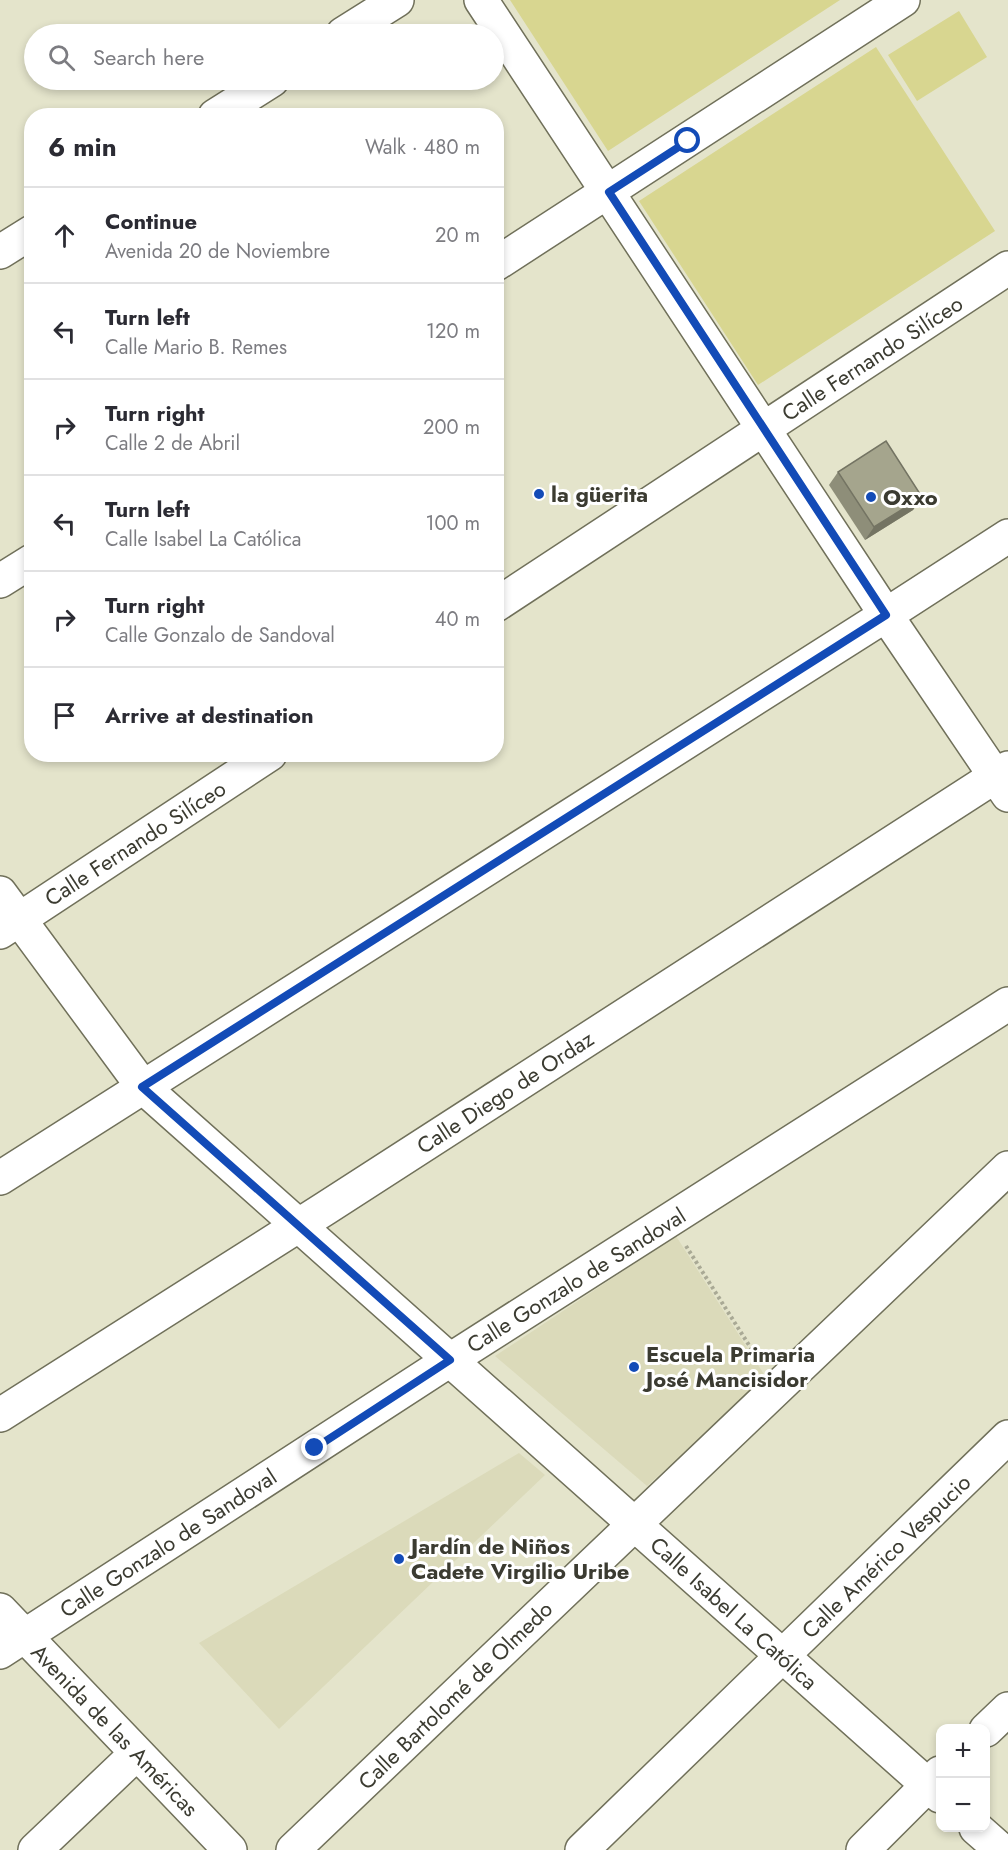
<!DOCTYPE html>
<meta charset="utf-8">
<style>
:root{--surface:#fff;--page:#f7f7f7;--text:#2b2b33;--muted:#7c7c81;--line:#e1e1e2}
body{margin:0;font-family:Jost,sans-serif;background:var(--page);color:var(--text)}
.controls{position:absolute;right:18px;bottom:18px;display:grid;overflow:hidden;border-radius:12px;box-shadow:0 3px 9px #0003}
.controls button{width:54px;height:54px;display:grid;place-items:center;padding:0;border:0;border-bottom:2px solid var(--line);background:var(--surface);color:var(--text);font:30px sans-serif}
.stop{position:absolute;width:18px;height:18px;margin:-14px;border:4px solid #134bb7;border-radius:50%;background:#fff}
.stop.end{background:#134bb7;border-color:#fff;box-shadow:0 2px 6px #0008}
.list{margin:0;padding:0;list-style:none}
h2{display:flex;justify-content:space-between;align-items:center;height:78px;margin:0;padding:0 24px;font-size:26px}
h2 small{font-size:20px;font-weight:400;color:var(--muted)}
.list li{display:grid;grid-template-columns:39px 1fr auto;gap:18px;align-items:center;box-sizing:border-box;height:96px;padding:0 24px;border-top:2px solid var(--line)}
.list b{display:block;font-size:22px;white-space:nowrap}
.list p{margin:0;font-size:20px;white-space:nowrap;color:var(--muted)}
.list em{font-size:20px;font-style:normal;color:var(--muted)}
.icon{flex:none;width:33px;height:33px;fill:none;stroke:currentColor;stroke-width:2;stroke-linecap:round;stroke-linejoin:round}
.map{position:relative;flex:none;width:1008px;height:1850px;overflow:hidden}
.search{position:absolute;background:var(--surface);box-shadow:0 3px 9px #0003;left:24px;top:24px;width:480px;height:66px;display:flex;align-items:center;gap:15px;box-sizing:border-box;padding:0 21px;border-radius:33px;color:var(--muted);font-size:22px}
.panel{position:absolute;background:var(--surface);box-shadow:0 3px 9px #0003;left:24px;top:108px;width:480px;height:654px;border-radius:24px}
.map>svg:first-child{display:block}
.built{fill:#dbdaba}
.green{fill:#d8d690}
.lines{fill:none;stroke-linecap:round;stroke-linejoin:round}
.minor-casing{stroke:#70705a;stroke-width:36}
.path{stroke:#a9a995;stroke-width:4;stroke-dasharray:3 3;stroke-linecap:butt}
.minor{stroke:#fff;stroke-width:33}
.wall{fill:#8e8e79}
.shaded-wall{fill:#747463}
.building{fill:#a5a58d;stroke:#747463;stroke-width:1.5}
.route{stroke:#134bb7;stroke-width:8}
.poi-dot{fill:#134bb7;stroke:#fff;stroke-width:2}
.labels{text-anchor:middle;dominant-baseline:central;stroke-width:6;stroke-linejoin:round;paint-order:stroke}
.street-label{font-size:22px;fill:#3b3b31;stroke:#fff}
.poi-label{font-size:22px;font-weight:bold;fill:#3b3b31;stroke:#fff;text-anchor:start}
</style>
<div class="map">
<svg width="1008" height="1850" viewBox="0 0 1008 1850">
<rect width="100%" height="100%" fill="#e4e4cb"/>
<!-- built -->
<path class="built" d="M676,1236L767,1379L647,1486L495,1356Z
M519,1453L545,1475L279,1729L199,1643Z"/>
<!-- green -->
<path class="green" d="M510,0H840L608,151Z
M959,11L987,57L917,101L888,55Z
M876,47L995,231L758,385L639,201Z"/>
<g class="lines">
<defs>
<path id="minor" d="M481,0L886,615L1008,795
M343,34L397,0
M215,116L272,80
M0,252L32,232
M496,264L903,0
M0,581L32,561
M496,605L1008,268
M0,893L143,1087L940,1796
M0,932L270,754
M0,1178L886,615L1008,536
M0,1415L326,1208L1008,768
M0,1610L230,1850
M0,1652L450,1360L1008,1004
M986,1730L1008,1709
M976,1828L1001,1850
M35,1850L137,1753
M293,1850L1008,1168
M582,1850L1008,1437
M863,1850L940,1773"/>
</defs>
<!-- minor casing -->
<use href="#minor" class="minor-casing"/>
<!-- path -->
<path class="path" d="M686,1246L761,1364"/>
<!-- minor -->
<use href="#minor" class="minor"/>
</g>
<!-- wall -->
<path class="wall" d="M838,472L922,497L913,510L865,540L829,485Z"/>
<!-- shaded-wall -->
<path class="shaded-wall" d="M922,497L913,510L865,540L874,527Z"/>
<!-- building -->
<path class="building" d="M886,441L922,497L874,527L838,472Z"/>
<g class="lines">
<!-- route -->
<path class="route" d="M315,1448L450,1360L142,1087L886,615L609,192L688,141"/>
</g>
<!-- markers -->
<g class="poi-dot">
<circle cx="539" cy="494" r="6"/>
<circle cx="871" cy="497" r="6"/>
<circle cx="634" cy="1367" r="6"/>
<circle cx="399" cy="1559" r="6"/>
</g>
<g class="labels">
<!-- street labels -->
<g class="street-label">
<text transform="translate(872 358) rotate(-33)">Calle Fernando Silíceo</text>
<text transform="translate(135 843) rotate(-33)">Calle Fernando Silíceo</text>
<text transform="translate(505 1092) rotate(-33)">Calle Diego de Ordaz</text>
<text transform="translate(576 1280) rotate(-32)">Calle Gonzalo de Sandoval</text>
<text transform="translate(168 1543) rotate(-33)">Calle Gonzalo de Sandoval</text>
<text transform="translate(886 1556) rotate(-44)">Calle Américo Vespucio</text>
<text transform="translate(734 1613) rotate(42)">Calle Isabel La Católica</text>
<text transform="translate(455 1695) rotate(-44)">Calle Bartolomé de Olmedo</text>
<text transform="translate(115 1730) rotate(46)">Avenida de las Américas</text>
</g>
<!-- poi labels -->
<g class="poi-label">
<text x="551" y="494">la güerita</text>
<text x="883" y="497">Oxxo</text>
<text x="646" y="1354">Escuela Primaria<tspan x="646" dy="25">José Mancisidor</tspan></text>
<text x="411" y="1546">Jardín de Niños<tspan x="411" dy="25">Cadete Virgilio Uribe</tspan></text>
</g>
</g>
</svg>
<div class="controls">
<button>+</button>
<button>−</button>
</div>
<div class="stop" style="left:688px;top:141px"></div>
<div class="stop end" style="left:315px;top:1448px"></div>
<div class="search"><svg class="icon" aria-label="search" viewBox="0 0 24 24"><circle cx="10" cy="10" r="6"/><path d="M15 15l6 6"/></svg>Search here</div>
<section class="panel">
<h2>6 min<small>Walk · 480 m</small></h2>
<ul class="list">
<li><svg class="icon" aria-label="ahead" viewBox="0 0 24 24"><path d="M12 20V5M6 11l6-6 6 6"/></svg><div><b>Continue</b><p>Avenida 20 de Noviembre</p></div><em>20 m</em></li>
<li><svg class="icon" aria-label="left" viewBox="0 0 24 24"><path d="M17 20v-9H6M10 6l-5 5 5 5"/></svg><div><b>Turn left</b><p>Calle Mario B. Remes</p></div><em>120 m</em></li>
<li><svg class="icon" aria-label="right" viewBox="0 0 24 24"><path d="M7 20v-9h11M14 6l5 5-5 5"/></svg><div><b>Turn right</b><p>Calle 2 de Abril</p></div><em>200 m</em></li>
<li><svg class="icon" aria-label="left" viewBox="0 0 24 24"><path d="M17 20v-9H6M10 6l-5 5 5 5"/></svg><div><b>Turn left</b><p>Calle Isabel La Católica</p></div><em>100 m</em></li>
<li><svg class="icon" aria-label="right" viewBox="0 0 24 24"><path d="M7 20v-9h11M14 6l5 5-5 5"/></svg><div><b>Turn right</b><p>Calle Gonzalo de Sandoval</p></div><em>40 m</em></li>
<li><svg class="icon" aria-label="arrive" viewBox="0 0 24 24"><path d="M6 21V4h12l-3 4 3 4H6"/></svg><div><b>Arrive at destination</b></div></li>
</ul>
</section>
</div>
